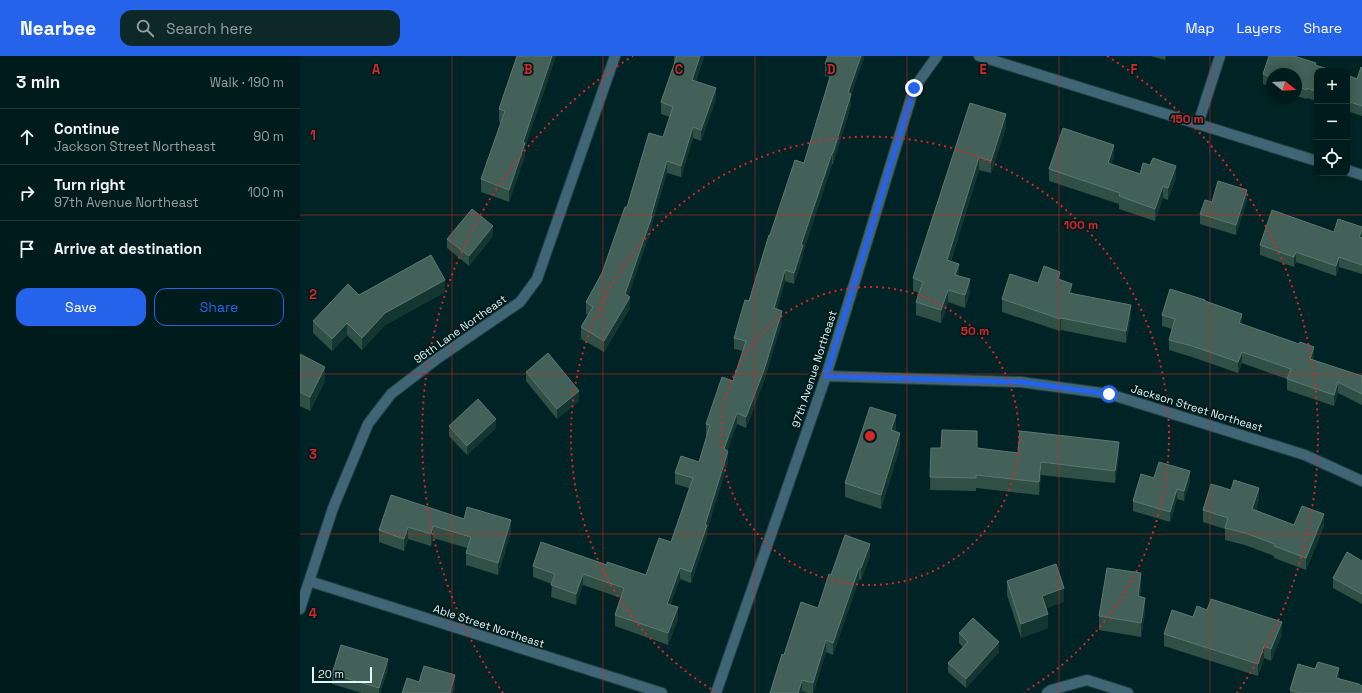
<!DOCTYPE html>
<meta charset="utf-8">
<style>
:root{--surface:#001b1c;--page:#0e2829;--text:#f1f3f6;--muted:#95a1a3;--line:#22393b;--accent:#2563eb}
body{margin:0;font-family:"Space Grotesk",sans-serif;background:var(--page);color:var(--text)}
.controls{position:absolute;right:12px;top:12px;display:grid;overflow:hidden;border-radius:8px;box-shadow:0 2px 10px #0003}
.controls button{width:36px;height:36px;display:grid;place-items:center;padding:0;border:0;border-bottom:1px solid var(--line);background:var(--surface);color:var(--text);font:20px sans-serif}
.compass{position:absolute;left:966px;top:12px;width:36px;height:36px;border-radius:50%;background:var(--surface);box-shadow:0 2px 10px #0003;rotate:108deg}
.scale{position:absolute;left:12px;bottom:10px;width:60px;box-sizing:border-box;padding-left:4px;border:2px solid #e3f8f8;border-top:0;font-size:11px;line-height:14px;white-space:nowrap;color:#e3f8f8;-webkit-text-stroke:3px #00191b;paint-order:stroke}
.stop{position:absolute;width:12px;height:12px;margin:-9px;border:3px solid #2563eb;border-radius:50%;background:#fff}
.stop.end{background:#2563eb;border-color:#fff;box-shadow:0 1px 4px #0008}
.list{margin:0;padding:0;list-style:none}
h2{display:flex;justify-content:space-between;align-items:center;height:52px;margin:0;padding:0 16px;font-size:17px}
h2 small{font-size:13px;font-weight:400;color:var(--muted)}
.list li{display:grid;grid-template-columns:26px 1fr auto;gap:12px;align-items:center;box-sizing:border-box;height:56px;padding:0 16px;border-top:1px solid var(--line)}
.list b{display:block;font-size:15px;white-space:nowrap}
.list p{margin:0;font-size:13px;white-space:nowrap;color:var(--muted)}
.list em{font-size:13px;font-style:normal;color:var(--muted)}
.actions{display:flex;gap:8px;padding:12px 16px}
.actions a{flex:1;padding:9px 0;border:1px solid var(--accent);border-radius:12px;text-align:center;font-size:14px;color:var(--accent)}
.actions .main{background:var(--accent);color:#fff}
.icon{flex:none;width:22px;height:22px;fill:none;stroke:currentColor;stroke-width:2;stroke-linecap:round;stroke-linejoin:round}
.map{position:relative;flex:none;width:1062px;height:637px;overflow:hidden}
header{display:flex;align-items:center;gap:24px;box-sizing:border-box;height:56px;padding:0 20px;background:var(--accent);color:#fff}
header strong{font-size:19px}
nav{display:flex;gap:22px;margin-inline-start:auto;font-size:14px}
.search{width:280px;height:36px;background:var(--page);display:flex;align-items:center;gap:10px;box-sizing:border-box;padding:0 14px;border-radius:12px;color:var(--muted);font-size:15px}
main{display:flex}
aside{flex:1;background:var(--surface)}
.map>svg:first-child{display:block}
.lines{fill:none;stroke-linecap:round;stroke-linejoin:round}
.minor-casing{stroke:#204243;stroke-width:12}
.minor{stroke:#406575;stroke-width:10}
.wall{fill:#304f45}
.shaded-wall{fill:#143630}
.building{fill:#436158;stroke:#5c7971}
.route{stroke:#2563eb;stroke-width:5}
.grid{fill:none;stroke:#d62828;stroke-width:1;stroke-opacity:0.55}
.ring{fill:none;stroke:#d62828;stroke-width:2;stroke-dasharray:2 4}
.labels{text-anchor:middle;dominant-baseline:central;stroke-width:3.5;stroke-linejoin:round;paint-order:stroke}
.street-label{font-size:11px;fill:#e3f8f8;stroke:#00191b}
.grid-label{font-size:13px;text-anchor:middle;font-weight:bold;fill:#d62828;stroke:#00191b;stroke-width:3.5;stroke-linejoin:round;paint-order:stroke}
.centre{fill:#d62828;stroke:#00191b;stroke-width:2}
.ring-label{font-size:12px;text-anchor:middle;font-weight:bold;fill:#d62828;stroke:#00191b;stroke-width:3.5;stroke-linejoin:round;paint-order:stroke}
</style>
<header>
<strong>Nearbee</strong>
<div class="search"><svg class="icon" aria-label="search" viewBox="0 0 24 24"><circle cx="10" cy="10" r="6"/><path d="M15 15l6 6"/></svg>Search here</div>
<nav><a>Map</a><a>Layers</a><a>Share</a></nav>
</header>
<main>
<aside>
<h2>3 min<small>Walk · 190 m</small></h2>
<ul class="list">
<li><svg class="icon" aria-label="ahead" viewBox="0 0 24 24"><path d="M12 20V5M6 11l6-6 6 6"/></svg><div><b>Continue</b><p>Jackson Street Northeast</p></div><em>90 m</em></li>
<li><svg class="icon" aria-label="right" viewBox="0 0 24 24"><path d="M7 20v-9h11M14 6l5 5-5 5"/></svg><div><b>Turn right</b><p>97th Avenue Northeast</p></div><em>100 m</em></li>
<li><svg class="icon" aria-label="arrive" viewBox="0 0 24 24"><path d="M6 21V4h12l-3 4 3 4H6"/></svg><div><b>Arrive at destination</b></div></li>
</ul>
<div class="actions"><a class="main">Save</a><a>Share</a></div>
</aside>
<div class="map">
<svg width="1062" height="637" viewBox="0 0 1062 637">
<rect width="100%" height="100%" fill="#002425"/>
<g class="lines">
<defs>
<path id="minor" d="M679,0L1017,105
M898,68L920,0
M1047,114L1062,119
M526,320L721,326L809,338L1005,399L1062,425
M9,525L362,637
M0,553L33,452L68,368L91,338L138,302L220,246L237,223L315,0
M416,637L526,320L614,32L637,0
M747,637L751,634L787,624L828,637"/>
</defs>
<!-- minor casing -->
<use href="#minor" class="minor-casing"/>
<!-- minor -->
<use href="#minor" class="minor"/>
</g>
<!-- wall -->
<path class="wall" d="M217,0H256L225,91V100L209,146L181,136V123L201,67L199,66V53Z
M374,0H404L396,25L416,43L401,85L393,82L381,121L367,117L352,167V171L328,240L330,252L304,296L281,283V271L288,259L286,258V246L302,217L327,151L363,81L370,61L361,58V46L374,8Z
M528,0L551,38V49L533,108H532L503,197V200L494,228L485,225L477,253L482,266L464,325L446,372L437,368L427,395L428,406L407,475V480L391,527L380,523L370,549L378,563L368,589L315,570V559L321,542L283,529L276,549L251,541L252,528L233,521V510L307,509L346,519L371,486L389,432L375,428V417L399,406L407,379H406V368L433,325L443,295L434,293V282L449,245L470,179L504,107L530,21L525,20V8Z
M850,0H866L865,4Z
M1016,9L1017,15V45L1007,42V43L996,40V18H972V31L963,28V18Z
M1062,12V60L1047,55V19L1057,23Z
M670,47L706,71L691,117L679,114L651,205L659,220L670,236L665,252L648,246L641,267L616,259V246L619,237L613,235V222Z
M814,101L811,108L840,118L876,122L868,144L863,142L855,165L819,153V148L749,125V113Z
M947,144L936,179L900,168V158L912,146Z
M1062,171V218L1039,211L1036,220L996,206L994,211L960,199V189L1034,176Z
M193,180L169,210L147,192V183Z
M760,224L772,237L831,261L826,287L761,274L760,275L702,256V243L738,227Z
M145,236L85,269L62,294L47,279L32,295L13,277V265Z
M905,245L942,268L1014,302V304L1062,320V349L1038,337L1034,350L987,334V323L942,307L938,317L892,301L869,294V284L872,273L862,270V259Z
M0,298L25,325L10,355L0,350Z
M226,316L279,345L257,363L226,325Z
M149,370L196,372L167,399L149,380Z
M596,373L595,376L600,391L581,453L545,441V427Z
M631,392H677L718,397L819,399L815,427L741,419L739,439L676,432V435L630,434Z
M854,422L890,425L884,445L877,443L870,466L833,455V445Z
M959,443L956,454L994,469L1024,470L1006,514L974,502V500L945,489L925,484V473L903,466V454Z
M164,463L211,476L198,519L166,509V497L167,492L133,482L131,490L108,483L104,495L79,486V474Z
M570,500L561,524L559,523L533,599L526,596L513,637H507L502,635V637H470L484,599L518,552L531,519Z
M1062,505V548L1033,532V522Z
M707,525L764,546L746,552L748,572L721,582L707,539Z
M841,531L840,541L845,556L841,581L799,574V560Z
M893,561L982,578L971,605L964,602L958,620L864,590V578Z
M659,577L699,596L666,632L648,616V607L663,591L659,587Z
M88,613L80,637H62L32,628V618Z
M1039,622L1062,637H990V634Z"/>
<!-- shaded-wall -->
<path class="shaded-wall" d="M252,0H256L225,91V100L209,146V134L223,86Z
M400,0H404L392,35V24Z
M561,0H565L548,48V37Z
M416,32V43L401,85V74Z
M551,38V49L533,108V97Z
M706,58V71L691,117V105Z
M393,71V82L381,121V110Z
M814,89V101L808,119V107Z
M532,97V108L503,197V200L494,228V217L501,189Z
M679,101V114L647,217V204Z
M367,105V117L352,167V171L326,248L330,241V252L304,296V285L325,238L351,160Z
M876,110V122L868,144V132Z
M863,130V142L855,165V153Z
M947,134V144L936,179V169Z
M193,170V180L169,210V200Z
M1062,174V184L1059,181Z
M996,196V206L994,211V201Z
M1039,201V211L1036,220V210Z
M659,208V220L655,219Z
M485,214V225L474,264V252Z
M760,216V228L758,223Z
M670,223V236L665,252V239Z
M145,224V236L85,269L62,294V282L85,257Z
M772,228V240L769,237Z
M648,234V246L641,267V254Z
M831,249V261L826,287V275Z
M482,255V266L464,325L446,372V361Z
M942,258V269L939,267Z
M761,262V274L760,275V263Z
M47,267V279L32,295V283Z
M1014,291V302L1010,313V303Z
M942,296V307L938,317V306Z
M25,311V325L10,355V341Z
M1038,326V337L1034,350V339Z
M279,335V345L257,363V353Z
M437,357V368L424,405V393Z
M596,359V373L591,388V374Z
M196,363V372L167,399V390Z
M600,377V391L581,453V439Z
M819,386V399L815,427V415Z
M428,395V406L407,475V480L391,527V516Z
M741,406V419L739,439V426Z
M890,415V425L884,445V435Z
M959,432V443L952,465V453Z
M877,433V443L870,466V456Z
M1024,458V470L1006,514V502Z
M211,464V476L198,519V507Z
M133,470V482L131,490V478Z
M108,471V483L104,495V483Z
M570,488V500L561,524V512Z
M380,512V523L367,559V548Z
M559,512V523L533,599V587Z
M841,517V531L838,554V540Z
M283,518V529L276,549V538Z
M764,532V546L742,554V540Z
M845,542V556L841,581V567Z
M378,551V563L368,589V577Z
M748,558V572L721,582V568Z
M982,566V578L971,605V593Z
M526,584V596L513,637V627Z
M699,586V596L666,632V623Z
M964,590V602L958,620V608Z
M88,603V613L80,637H79V632Z
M1039,612V624L1036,622Z
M155,619V633L154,637H150Z
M502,624V637H498Z"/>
<!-- building -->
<path class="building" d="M217,0H252L223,86L225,87L209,134L181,123L205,55L199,53Z
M377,0H400L392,24L416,32L401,74L393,71L381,110L367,105L351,160H352L325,238L330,241L304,285L281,271L293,251L286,246L302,217L325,151H327L349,77L363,81L373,51L361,46Z
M528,0H561L548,37L551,38L533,97H532L501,189H503L494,217L485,214L474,252L482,255L464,314L446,361L437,357L424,393L428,395L405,469H407L391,516L380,512L367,548L378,551L368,577L315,559L324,532L283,518L276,538L251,529L255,518L233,510L241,486L307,509V506L346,519L359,482L371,486L393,422L375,417L381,400L399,406L410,369L406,368L422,321L433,325L446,285L434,282L445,244L449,245L469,179H470L495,104L504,107L533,11L525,8Z
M969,0H994L1016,7L1015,9L1034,15H1017V36L1007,32V34L996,30V18H972V22L963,18Z
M1061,11L1062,12V50L1047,45V19L1057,23Z
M670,47L706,58L691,105L679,101L647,204L659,208L655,219L670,223L665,239L648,234L641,254L616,246L623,226L613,222Z
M763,72L814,89L808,107L840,118L843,107L850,109L853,102L876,110L868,132L863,130L855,153L819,140L820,137L749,113Z
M918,125L947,134L936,169L900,158L905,144L912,146Z
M172,153L193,170L169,200L147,183Z
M972,154L1034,176L1038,163L1062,171V174L1059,181L1062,182V209L1039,201L1036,210L996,196L994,201L960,189Z
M131,199L145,224L85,257L62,282L47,267L32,283L13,265L48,228L59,239Z
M744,210L760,216L758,223L772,228L769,237L831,249L826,275L761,262L760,263L702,243L710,218L738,227Z
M870,233L905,244V245L942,258L939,267L999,288L1000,286L1014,291L1010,303L1062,320V338L1038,326L1034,339L987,323L991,313L942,296L938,306L892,290L869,284L875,263L862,259Z
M248,297L279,335L257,353L226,316Z
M0,298L25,311L10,341L0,336Z
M178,343L196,363L167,390L149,370Z
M570,351L596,359L591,374L600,377L581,439L545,427Z
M642,374L677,375V392L718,397L720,375L819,386L815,415L741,406L739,426L676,419V422L630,421L631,392H641Z
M859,406L890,415L884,435L877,433L870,456L833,445L841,418L854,422Z
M934,424L959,432L952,453L994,469L1002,450L1024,458L1006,502L974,490L975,488L945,477L925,472L928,462L903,454L911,428L931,434Z
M91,439L164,463L167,451L211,464L198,507L166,497L171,481L133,470L131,478L108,471L104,483L79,474Z
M545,479L570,488L561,512H559L533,587L526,584L513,627L502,624L498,637H470L482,598L484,599L501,546L518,552L529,518L531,519Z
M1047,496L1062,505V538L1033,522Z
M756,508L764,532L742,540L748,558L721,568L707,525Z
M807,512L841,517L838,540L845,542L841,567L799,560Z
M911,543L982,566L971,593L964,590L958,608L864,578L872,554L893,561L897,550L907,554Z
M673,562L699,586L666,623L648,607L668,586L659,577Z
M41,589L88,603L79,632L32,618Z
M1018,606L1039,612L1036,622L1059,628L1062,630V637H1000L990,634L998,608L1015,613Z
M124,610L155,619L150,637H102L107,622L119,626Z"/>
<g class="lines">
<!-- route -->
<path class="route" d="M614,32L526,320L721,326L809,338"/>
</g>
<!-- grid -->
<path class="grid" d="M152,0V637M303,0V637M455,0V637M607,0V637M759,0V637M910,0V637M0,159H1062M0,318H1062M0,478H1062"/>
<!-- distance rings -->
<g class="ring">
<circle cx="570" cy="380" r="149"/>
<path d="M416 636A299 299 0 1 1 724 636"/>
<path d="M203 637A448 448 0 0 1 333 0M807 0A448 448 0 0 1 937 637"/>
</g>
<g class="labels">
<!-- street labels -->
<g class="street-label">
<text transform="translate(160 273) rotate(-35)">96th Lane Northeast</text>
<text transform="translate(514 313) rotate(-72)">97th Avenue Northeast</text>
<text transform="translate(897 352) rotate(17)">Jackson Street Northeast</text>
<text transform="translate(189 570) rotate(18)">Able Street Northeast</text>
</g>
</g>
<g class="grid-label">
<text x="76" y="18">A</text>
<text x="228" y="18">B</text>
<text x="379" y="18">C</text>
<text x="531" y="18">D</text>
<text x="683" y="18">E</text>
<text x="834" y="18">F</text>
<text x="13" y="84">1</text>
<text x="13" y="243">2</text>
<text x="13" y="403">3</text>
<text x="13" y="562">4</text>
</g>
<circle cx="570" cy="380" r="6" class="centre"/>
<g class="ring-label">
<text x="887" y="67">150 m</text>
<text x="781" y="173">100 m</text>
<text x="675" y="279">50 m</text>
</g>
</svg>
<div class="controls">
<button>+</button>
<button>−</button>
<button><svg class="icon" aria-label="locate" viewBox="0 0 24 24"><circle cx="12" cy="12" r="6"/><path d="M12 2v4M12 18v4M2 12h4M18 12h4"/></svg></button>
</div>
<svg class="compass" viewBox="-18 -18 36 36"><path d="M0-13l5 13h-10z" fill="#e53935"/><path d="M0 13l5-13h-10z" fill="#95a1a3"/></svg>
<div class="scale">20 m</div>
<div class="stop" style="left:809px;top:338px"></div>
<div class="stop end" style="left:614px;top:32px"></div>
</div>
</main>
